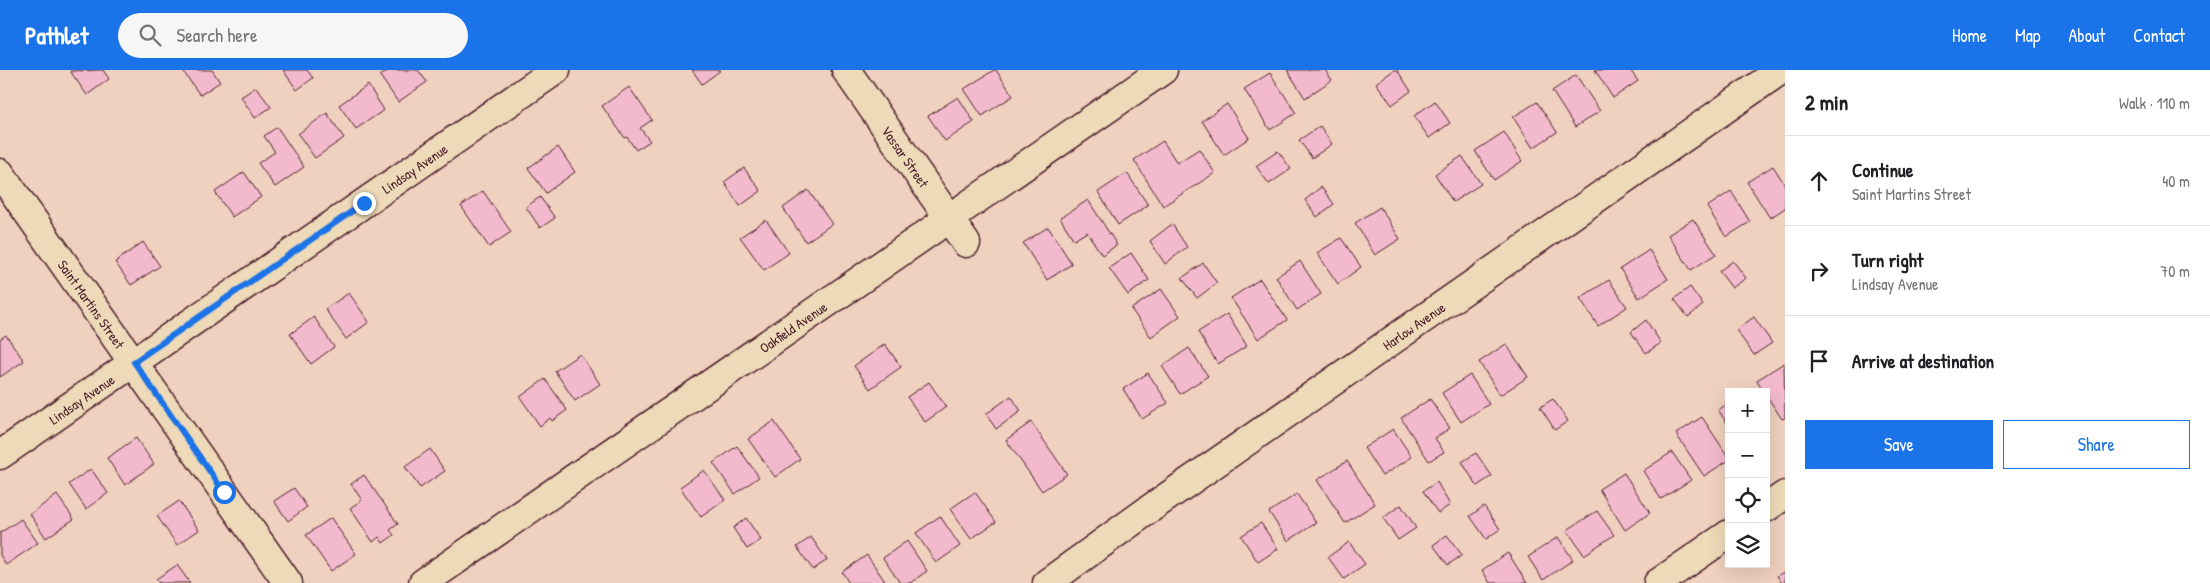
<!DOCTYPE html>
<meta charset="utf-8">
<style>
:root{--surface:#fff;--page:#f6f6f6;--text:#202124;--muted:#757577;--line:#e0e0e0;--accent:#1a73e8}
body{margin:0;font-family:"Patrick Hand",sans-serif;background:var(--page);color:var(--text)}
.controls{position:absolute;right:15px;bottom:15px;display:grid;overflow:hidden;border-radius:0px;box-shadow:0 5px 20px #0002}
.controls button{width:45px;height:45px;display:grid;place-items:center;padding:0;border:0;border-bottom:1px solid var(--line);background:var(--surface);color:var(--text);font:25px sans-serif}
.stop{position:absolute;width:15px;height:15px;margin:-11px;border:4px solid #1a73e8;border-radius:50%;background:#fff}
.stop.end{background:#1a73e8;border-color:#fff;box-shadow:0 1px 5px #0008}
.list{margin:0;padding:0;list-style:none}
h2{display:flex;justify-content:space-between;align-items:center;height:65px;margin:0;padding:0 20px;font-size:21px}
h2 small{font-size:16px;font-weight:400;color:var(--muted)}
.list li{display:grid;grid-template-columns:32px 1fr auto;gap:15px;align-items:center;box-sizing:border-box;height:90px;padding:0 20px;border-top:1px solid var(--line)}
.list b{display:block;font-size:19px;white-space:nowrap}
.list p{margin:0;font-size:16px;white-space:nowrap;color:var(--muted)}
.list em{font-size:16px;font-style:normal;color:var(--muted)}
.actions{display:flex;gap:10px;padding:15px 20px}
.actions a{flex:1;padding:11px 0;border:1px solid var(--accent);border-radius:0px;text-align:center;font-size:18px;color:var(--accent)}
.actions .main{background:var(--accent);color:#fff}
.icon{flex:none;width:28px;height:28px;fill:none;stroke:currentColor;stroke-width:2;stroke-linecap:round;stroke-linejoin:round}
.map{position:relative;flex:none;width:1785px;height:513px;overflow:hidden}
header{display:flex;align-items:center;gap:30px;box-sizing:border-box;height:70px;padding:0 25px;background:var(--accent);color:#fff}
header strong{font-size:24px}
nav{display:flex;gap:28px;margin-inline-start:auto;font-size:18px}
.search{width:350px;height:45px;background:var(--page);display:flex;align-items:center;gap:12px;box-sizing:border-box;padding:0 18px;border-radius:28px;color:var(--muted);font-size:19px}
main{display:flex}
aside{flex:1;background:var(--surface)}
.map>svg:first-child{display:block}
.building{fill:#f3bace;stroke:#4a1f2b}
.lines{fill:none;stroke-linecap:round;stroke-linejoin:round}
.minor-casing{stroke:#4a1f2b;stroke-width:31}
.minor{stroke:#eedab8;stroke-width:28}
.route{stroke:#1a73e8;stroke-width:6}
.labels{text-anchor:middle;dominant-baseline:central;stroke-width:4.5;stroke-linejoin:round;paint-order:stroke}
.street-label{font-size:14px;fill:#4a1f2b;stroke:#eedab8}
</style>
<header>
<strong>Pathlet</strong>
<div class="search"><svg class="icon" aria-label="search" viewBox="0 0 24 24"><circle cx="10" cy="10" r="6"/><path d="M15 15l6 6"/></svg>Search here</div>
<nav><a>Home</a><a>Map</a><a>About</a><a>Contact</a></nav>
</header>
<main>
<div class="map">
<svg width="1785" height="513" viewBox="0 0 1785 513">
<rect width="100%" height="100%" fill="#f0d0bf"/>
<filter id="ink" filterUnits="userSpaceOnUse"><feTurbulence type="fractalNoise" baseFrequency=".02" numOctaves="2"/><feDisplacementMap in="SourceGraphic" scale="10" xChannelSelector="R" yChannelSelector="G"/><feConvolveMatrix kernelMatrix="1 2 1 2 8 2 1 2 1" color-interpolation-filters="sRGB"/></filter>
<g filter="url(#ink)">
<!-- building -->
<path class="building" d="M103,0L109,9L87,25L70,1Z
M182,0H212L220,12L200,25Z
M283,0H307L313,8L297,20Z
M389,0H418L427,12L398,32L380,6Z
M692,0H721L702,14Z
M994,0H996L1013,26L982,46L964,19Z
M1287,0H1325L1332,10L1305,28Z
M1394,0H1397L1411,21L1392,35L1376,13Z
M1595,0H1630L1638,11L1613,28Z
M1270,3L1296,43L1270,60L1244,19Z
M1576,5L1600,41L1575,57L1552,21Z
M368,15L384,40L356,59L339,35Z
M256,17L271,37L255,48L241,27Z
M629,17L652,50L640,58L650,71L636,80L627,67L625,68L602,36Z
M958,27L974,52L945,71L928,46Z
M1435,31L1450,53L1429,68L1414,46Z
M1537,32L1557,62L1533,78L1513,47Z
M1227,34L1249,68L1224,85L1202,51Z
M327,43L344,68L315,88L298,64Z
M1320,56L1332,74L1312,88L1299,70Z
M277,57L304,97L275,117L258,93L275,82L264,66Z
M1504,62L1522,91L1494,110L1475,81Z
M1163,71L1177,93L1199,79L1215,103L1163,136L1134,90Z
M558,77L575,102L546,123L528,98Z
M1278,81L1291,99L1269,114L1256,96Z
M1462,86L1481,114L1453,132L1435,104Z
M1773,96L1785,115V138L1770,148L1747,112Z
M744,98L761,121L740,136L724,112Z
M244,102L261,127L232,147L215,122Z
M1127,103L1148,135L1118,155L1098,122Z
M1321,117L1334,134L1317,147L1305,130Z
M808,120L832,154L806,172L783,138Z
M483,121L511,162L489,177L461,136Z
M1731,121L1750,152L1726,167L1707,137Z
M540,127L555,148L540,158L526,137Z
M1088,130L1117,175L1102,185L1087,162L1074,170L1060,148Z
M1380,137L1400,169L1375,185L1355,153Z
M1693,149L1716,184L1691,200L1668,165Z
M766,150L789,183L764,200L740,167Z
M1172,154L1187,177L1165,194L1150,171Z
M1048,157L1072,194L1047,210L1023,173Z
M1341,168L1361,197L1338,214L1317,183Z
M143,172L160,196L131,215L115,192Z
M1649,180L1668,209L1639,228L1620,199Z
M1131,183L1149,210L1128,225L1109,198Z
M1300,191L1321,224L1297,240L1276,207Z
M1733,191L1746,208L1732,218L1719,201Z
M1203,193L1217,213L1197,228L1182,208Z
M1260,209L1287,250L1258,269L1231,228Z
M1609,210L1627,237L1598,256L1580,228Z
M1690,217L1703,235L1688,247L1674,229Z
M1161,219L1180,246L1151,267L1131,239Z
M349,223L369,252L346,269L325,239Z
M1227,244L1247,276L1218,294L1198,262Z
M314,247L334,277L311,294L290,264Z
M1754,247L1772,273L1754,285L1736,260Z
M1646,250L1661,273L1646,283L1631,262Z
M6,265L24,291L0,307V269Z
M885,274L901,297L870,319L854,296Z
M1506,274L1528,307L1500,325L1479,292Z
M1189,278L1208,306L1180,324L1162,296Z
M580,284L600,314L575,331L555,301Z
M1784,293L1785,348L1782,349L1766,325V322H1764L1757,310Z
M1148,303L1168,333L1142,349L1123,319Z
M1470,305L1489,334L1461,352L1442,323Z
M545,309L567,340L552,351L550,348L540,356L520,327Z
M929,312L946,337L925,352L907,327Z
M1011,326L1021,341L996,359L986,344Z
M1430,329L1450,358L1435,368L1444,382L1429,391L1401,348Z
M1553,329L1568,351L1555,360L1540,337Z
M1729,333V356L1718,340Z
M1702,347L1729,388V390L1704,406L1676,364Z
M774,351L800,389L775,407L748,369Z
M1031,352L1067,404L1042,421L1006,370Z
M1393,359L1412,387L1382,406L1364,378Z
M136,368L154,394L125,415L107,388Z
M737,376L759,407L735,424L713,393Z
M430,379L445,401L420,418L405,397Z
M1672,382L1691,410L1661,429L1643,401Z
M1476,383L1492,406L1477,416L1462,392Z
M1347,391L1375,434L1345,453L1317,410Z
M91,399L108,423L86,439L69,414Z
M704,400L725,430L701,447L680,417Z
M1624,403L1650,443L1625,460L1599,419Z
M364,405L398,454L390,460L394,465L383,473L379,467L373,472L350,438L362,430L351,414Z
M1437,412L1450,435L1438,443L1423,421Z
M294,418L307,437L288,451L274,431Z
M975,422L996,452L971,469L950,439Z
M1297,424L1316,453L1288,471L1269,442Z
M57,425L74,449L46,468L30,444Z
M179,431L199,460L177,475L157,446Z
M1401,435L1416,458L1398,470L1383,448Z
M1484,436L1500,459L1486,469L1470,446Z
M1597,441L1614,465L1584,485L1567,460Z
M940,446L960,476L936,493L916,463Z
M331,448L356,484L331,501L306,465Z
M746,448L761,470L747,479L733,458Z
M21,449L38,473L6,495L0,485V463Z
M1261,453L1278,479L1258,492L1241,466Z
M1447,465L1462,485L1448,495L1433,475Z
M811,467L827,490L813,500L797,477Z
M1558,467L1573,490L1543,510L1528,487Z
M907,471L927,501L910,513H900L883,488Z
M1349,472L1365,494L1344,509L1328,487Z
M1508,483L1527,513H1490L1482,500Z
M867,485L886,513H849L842,502Z
M177,495L190,513H159L156,509Z
M1785,501V513H1782L1777,506Z"/>
<g class="lines">
<defs>
<g id="minor">
<path id="s1" d="M846,0L966,173"/>
<path id="s2" d="M0,103L288,513"/>
<path id="s3" d="M0,385L556,0"/>
<path d="M1766,438L1785,425"/>
<path id="s4" d="M423,513L1163,0"/>
<path id="s5" d="M1047,513L1151,438L1781,0"/>
<path d="M1658,513L1729,464"/>
</g>
</defs>
<!-- minor casing -->
<use href="#minor" class="minor-casing"/>
<!-- minor -->
<use href="#minor" class="minor"/>
</g>
</g>
<g class="lines" filter="url(#ink)">
<!-- route -->
<path class="route" d="M224,422L134,292L364,133"/>
</g>
<g class="labels">
<!-- street labels -->
<g class="street-label">
<text stroke="none"><textPath href="#s1" startOffset="105">Vassar Street</textPath></text>
<text stroke="none"><textPath href="#s3" startOffset="504">Lindsay Avenue</textPath></text>
<text stroke="none"><textPath href="#s2" startOffset="160">Saint Martins Street</textPath></text>
<text stroke="none"><textPath href="#s5" startOffset="448">Harlow Avenue</textPath></text>
<text stroke="none"><textPath href="#s4" startOffset="450">Oakfield Avenue</textPath></text>
<text stroke="none"><textPath href="#s3" startOffset="99">Lindsay Avenue</textPath></text>
</g>
</g>
</svg>
<div class="controls">
<button>+</button>
<button>−</button>
<button><svg class="icon" aria-label="locate" viewBox="0 0 24 24"><circle cx="12" cy="12" r="6"/><path d="M12 2v4M12 18v4M2 12h4M18 12h4"/></svg></button>
<button><svg class="icon" aria-label="layers" viewBox="0 0 24 24"><path d="M12 4l9 5-9 5-9-5zM3 14l9 5 9-5"/></svg></button>
</div>
<div class="stop" style="left:224px;top:422px"></div>
<div class="stop end" style="left:364px;top:133px"></div>
</div>
<aside>
<h2>2 min<small>Walk · 110 m</small></h2>
<ul class="list">
<li><svg class="icon" aria-label="ahead" viewBox="0 0 24 24"><path d="M12 20V5M6 11l6-6 6 6"/></svg><div><b>Continue</b><p>Saint Martins Street</p></div><em>40 m</em></li>
<li><svg class="icon" aria-label="right" viewBox="0 0 24 24"><path d="M7 20v-9h11M14 6l5 5-5 5"/></svg><div><b>Turn right</b><p>Lindsay Avenue</p></div><em>70 m</em></li>
<li><svg class="icon" aria-label="arrive" viewBox="0 0 24 24"><path d="M6 21V4h12l-3 4 3 4H6"/></svg><div><b>Arrive at destination</b></div></li>
</ul>
<div class="actions"><a class="main">Save</a><a>Share</a></div>
</aside>
</main>
